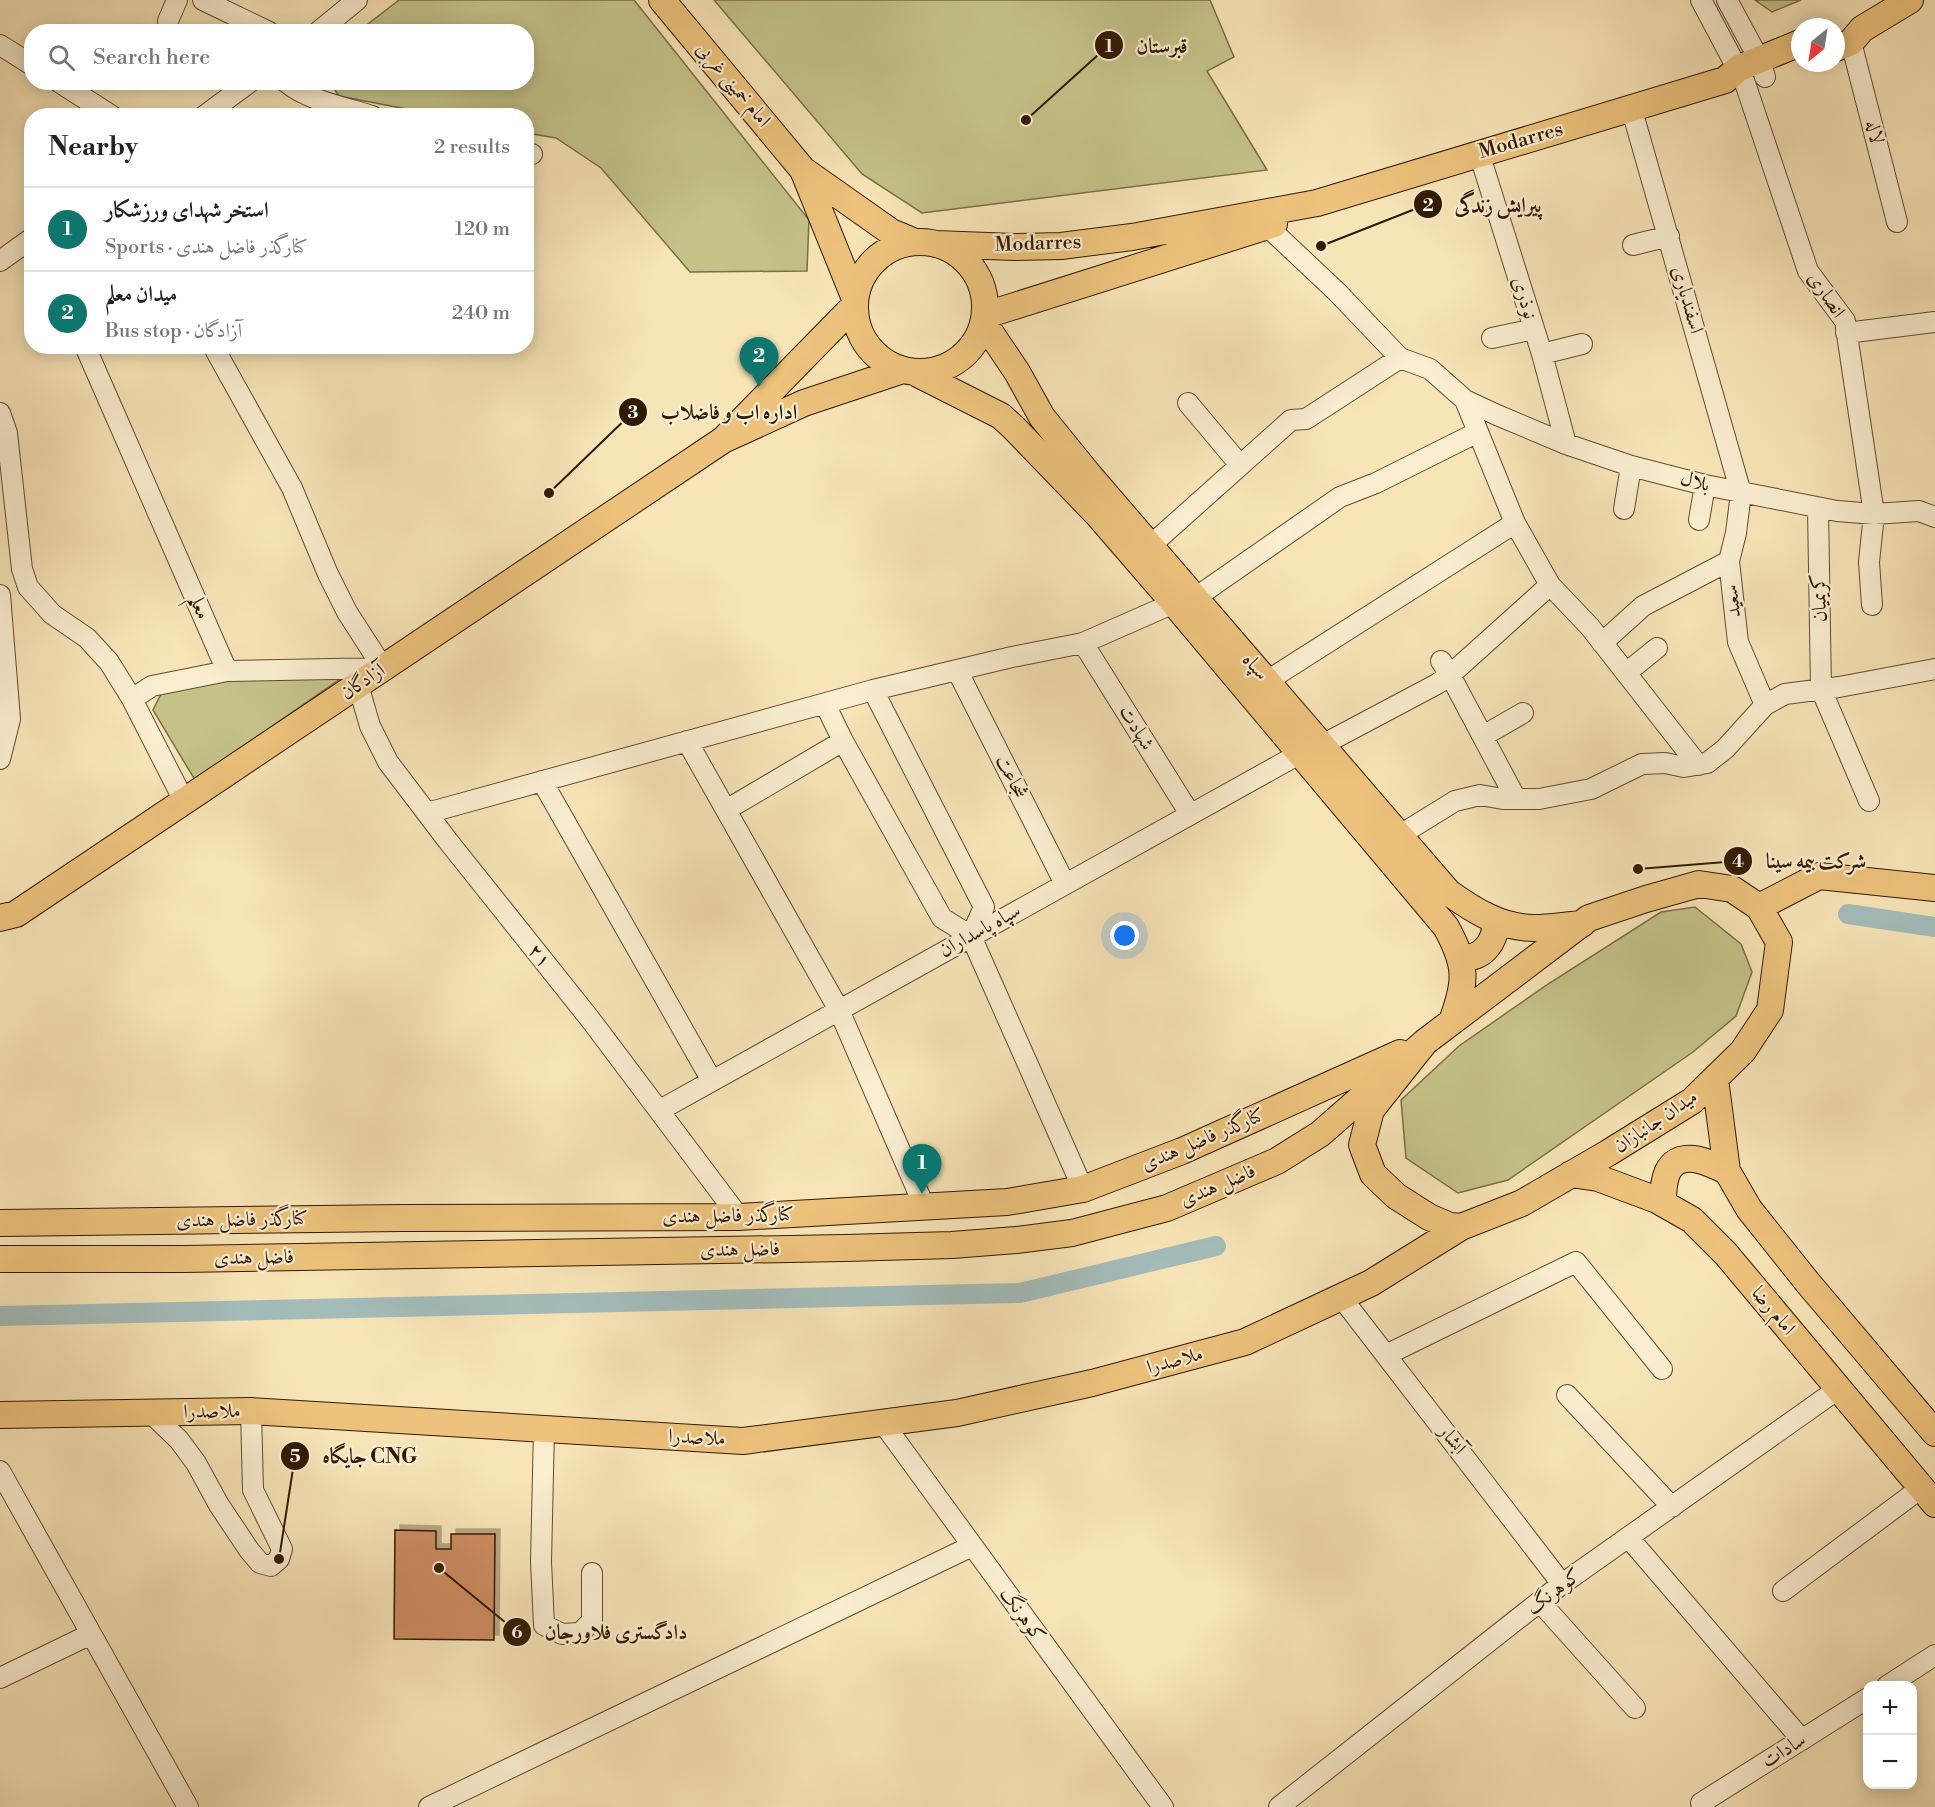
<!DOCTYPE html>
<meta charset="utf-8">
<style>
:root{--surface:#fff;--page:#f2f2f2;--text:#222;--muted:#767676;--line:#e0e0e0;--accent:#0f766e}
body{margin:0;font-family:"Libre Bodoni",Amiri,serif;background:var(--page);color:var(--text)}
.controls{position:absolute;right:18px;bottom:18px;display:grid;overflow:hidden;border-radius:12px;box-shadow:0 3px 15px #0003}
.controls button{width:54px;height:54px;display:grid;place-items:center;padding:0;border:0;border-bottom:2px solid var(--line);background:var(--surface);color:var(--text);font:30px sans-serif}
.compass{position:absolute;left:1791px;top:18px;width:54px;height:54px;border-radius:50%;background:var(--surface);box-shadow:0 3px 15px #0003;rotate:210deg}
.you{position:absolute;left:1125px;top:936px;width:21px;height:21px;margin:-15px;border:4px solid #fff;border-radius:50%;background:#1a73e8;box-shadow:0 0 0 9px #1a73e833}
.badge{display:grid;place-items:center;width:39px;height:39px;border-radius:50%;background:var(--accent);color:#fff;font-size:20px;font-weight:700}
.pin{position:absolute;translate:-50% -50px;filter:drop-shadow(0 2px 3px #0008)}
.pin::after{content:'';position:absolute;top:32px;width:21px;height:18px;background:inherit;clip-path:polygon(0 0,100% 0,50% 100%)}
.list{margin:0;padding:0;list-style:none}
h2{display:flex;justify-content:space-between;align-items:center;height:78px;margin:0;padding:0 24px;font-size:26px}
h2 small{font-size:20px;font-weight:400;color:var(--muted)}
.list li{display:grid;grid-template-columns:39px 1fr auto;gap:18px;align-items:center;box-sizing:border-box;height:84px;padding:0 24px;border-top:2px solid var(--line)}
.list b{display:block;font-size:22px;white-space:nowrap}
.list p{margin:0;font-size:20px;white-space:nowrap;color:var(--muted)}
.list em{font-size:20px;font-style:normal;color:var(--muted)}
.icon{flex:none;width:33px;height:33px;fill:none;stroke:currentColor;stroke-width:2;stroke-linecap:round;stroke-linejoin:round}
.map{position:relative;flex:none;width:1935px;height:1807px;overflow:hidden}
.search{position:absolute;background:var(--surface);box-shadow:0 3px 15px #0003;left:24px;top:24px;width:510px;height:66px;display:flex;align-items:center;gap:15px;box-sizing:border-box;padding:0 21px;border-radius:24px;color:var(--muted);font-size:22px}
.panel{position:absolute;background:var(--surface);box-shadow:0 3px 15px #0003;left:24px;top:108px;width:510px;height:246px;border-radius:24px}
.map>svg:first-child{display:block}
.green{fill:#c4c289;stroke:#7a6e46;stroke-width:1.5}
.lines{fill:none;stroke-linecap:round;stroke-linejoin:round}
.canal{stroke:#a3bcba;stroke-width:20}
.building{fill:#cd8c60;stroke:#311902;stroke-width:1.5;filter:url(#shadow)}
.minor-casing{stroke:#624c2f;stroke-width:22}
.major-casing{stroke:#311902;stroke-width:28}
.minor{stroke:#faedd0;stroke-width:20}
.major{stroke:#ecc27c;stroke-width:26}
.labels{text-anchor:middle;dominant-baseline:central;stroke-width:4.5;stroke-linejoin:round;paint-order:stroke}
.street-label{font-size:20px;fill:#311902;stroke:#faedd0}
.leader{fill:none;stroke:#311902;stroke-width:2}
.callout-dot{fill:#311902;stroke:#faedd0;stroke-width:2}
.mark-label{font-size:18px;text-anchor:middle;font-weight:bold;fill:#fff}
.callout-label{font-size:21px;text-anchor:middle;font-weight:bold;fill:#311902;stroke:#faedd0;stroke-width:4.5;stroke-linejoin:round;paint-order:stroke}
</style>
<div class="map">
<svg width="1935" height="1807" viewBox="0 0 1935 1807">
<defs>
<filter id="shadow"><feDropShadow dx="5" dy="-5" stdDeviation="0" flood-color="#0004"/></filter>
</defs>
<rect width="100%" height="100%" fill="#f7e4b7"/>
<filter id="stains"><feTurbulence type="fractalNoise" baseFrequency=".00333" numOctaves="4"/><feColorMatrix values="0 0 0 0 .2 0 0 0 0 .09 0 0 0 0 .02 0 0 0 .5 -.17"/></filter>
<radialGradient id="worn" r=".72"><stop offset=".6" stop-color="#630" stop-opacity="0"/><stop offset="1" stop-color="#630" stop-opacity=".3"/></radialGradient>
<!-- green -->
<path class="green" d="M399,0H634L809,220L807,271L690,272L601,168L556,138L527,133L526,116L438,115L339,96L330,83L526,82V32L359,31Z
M714,0H1210L1234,57L1207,71L1267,170L922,213L862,174Z
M1755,0H1801L1772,12Z
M315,674L340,679L195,780L153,710L162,692L258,676Z
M1695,907L1741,944L1752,972L1736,1016L1693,1052L1508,1180L1458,1193L1406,1158L1401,1100L1459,1046L1548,984L1661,912Z"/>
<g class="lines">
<!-- canal -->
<path class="canal" d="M1848,914L1935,927
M0,1316L1020,1293L1216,1246"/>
</g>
<!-- building -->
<path class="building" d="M395,1530L436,1531V1549H451V1534H495L494,1640L394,1639Z"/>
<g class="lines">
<defs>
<path id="minor" d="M203,0L269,32
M1701,0L1745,83L1808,271L1845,321L1874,514L1869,562L1872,605
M1727,0L1760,61L1765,77
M168,21L177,0
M318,32L357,0
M1851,42L1897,222
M0,45L32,65
M59,82L112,116
M286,82C309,101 344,107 372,116
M1631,107L1741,493L1736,533L1729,561L1738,642L1765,705
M204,116L250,82
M526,153L532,154
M1479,153L1542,354L1566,444
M1268,227L1337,292L1400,358L1430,369L1465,400L1497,415L1566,444L1631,466L1705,485L1837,511L1874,514L1919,511L1935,517
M1633,245L1669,236
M0,261L32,238
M1846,333L1935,322
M1492,338L1534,329
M85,346L227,671L152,686L132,699L184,801
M213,346L292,488L328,574L347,612L383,668
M1542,354L1582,344
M1465,400L1515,523L1550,585L1590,627L1698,765
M1188,403L1240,465
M0,413L7,433L22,569L28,587L52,614L87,638L109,662L132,699
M1818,508L1821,689L1869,801
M1624,509L1631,466
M1699,520L1705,485
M1150,546L1291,420L1306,419L1400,358
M0,595L10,719L0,759
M1195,598L1340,497L1376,483L1478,432
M1083,643L1190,814
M1602,643L1643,606L1729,561
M1441,661L1450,675L1516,799
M957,670L1065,884
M227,671L383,668
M1626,673L1657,648
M1267,681L1515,523
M358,685L370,726L388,762L448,841L590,1019L739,1217
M873,690L984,907L971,936
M825,704L843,741L942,918L971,936L1083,1189
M1483,736L1523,713
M687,741L839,1010L925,1208
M1322,745L1437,684L1450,675L1550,585
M542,781L712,1081
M726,810L843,741
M427,813L873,690L1012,657L1083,643L1174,603
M1400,835L1455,801L1480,795L1503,799H1539L1591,789L1642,764L1665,763L1684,767L1707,763L1725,749L1765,705L1785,694L1839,687L1935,669
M660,1110L1301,753
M1341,1297L1562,1584
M1386,1355L1576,1262L1662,1369
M1567,1395L1672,1507
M151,1413L179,1440L196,1463L219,1505L249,1550L260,1563L271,1566L279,1559L282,1549L253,1490L251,1411
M883,1423L1163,1807
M544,1429L541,1562L544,1625L562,1634L580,1633L592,1621V1573
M0,1471L188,1807
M1628,1537L1802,1740
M1783,1591L1921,1488
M1540,1602L1635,1708
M0,1678L91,1634
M1887,1686L1935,1655
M1701,1803L1868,1698
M429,1807L972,1546
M1279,1807L1562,1584L1838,1389"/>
<path id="major" d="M662,0L803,170
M1836,48L1851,42L1862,29L1910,0
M855 307a65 65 0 1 1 130 0a65 65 0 1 1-130 0Z
M936,244L1014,247L1061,246L1132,237L1317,203L1725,80L1739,68L1800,43
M855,299L803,170L891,232L915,242
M855,305L723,440L804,403L903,370
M986,315L1274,224
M984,323L1017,372L1042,417L1089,475L1448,892C1473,910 1501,928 1534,928C1550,928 1566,925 1582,924
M914,372L1001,416L1014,428L1098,515L1174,603L1446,927C1467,965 1467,981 1452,1021
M1699,884L1732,889L1759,907L1779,942L1770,1010L1743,1051L1692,1101L1608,1153L1522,1203L1461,1227L1450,1226L1429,1217L1396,1196L1373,1174L1362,1145L1371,1110L1425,1042L1589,918L1646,899Z
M1759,907L1819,876L1935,888
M0,918L16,914L723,440
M1460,957C1482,961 1497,941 1495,920
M1715,1079L1727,1171L1749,1209L1808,1283L1935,1433
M1571,1174L1598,1178L1657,1200L1692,1220L1726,1254L1935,1504
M1663,1203C1663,1182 1665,1156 1694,1159C1705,1160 1717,1167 1727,1171
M0,1223L402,1218L739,1217L1007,1202L1083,1189L1182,1151L1400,1053
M0,1259H184L845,1248L952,1245L1016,1240L1072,1233L1167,1208L1277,1161L1320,1134L1425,1042
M0,1415L251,1411L743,1441L957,1413L1092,1383L1245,1342L1371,1283L1461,1227"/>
</defs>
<!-- minor casing -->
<use href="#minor" class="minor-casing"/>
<!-- major casing -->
<use href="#major" class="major-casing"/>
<!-- minor -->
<use href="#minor" class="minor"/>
<!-- major -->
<use href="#major" class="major"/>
</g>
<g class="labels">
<!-- street labels -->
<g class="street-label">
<text transform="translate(733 85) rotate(50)">امام خمینی غربی</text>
<text transform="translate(1874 132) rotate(76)">لاله</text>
<text transform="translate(1521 141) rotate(-16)">Modarres</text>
<text transform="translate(1038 244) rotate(-2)">Modarres</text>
<text transform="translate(1826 295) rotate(56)">انصاری</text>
<text transform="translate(1524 298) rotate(73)">نوذری</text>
<text transform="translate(1687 300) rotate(74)">اسفندیاری</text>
<text transform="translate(1695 482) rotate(15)">بلال</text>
<text transform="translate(1820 598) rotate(-91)">کریمیان</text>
<text transform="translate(1733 601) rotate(-97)">سعید</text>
<text transform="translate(199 607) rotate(66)">معلم</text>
<text transform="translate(1255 667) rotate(49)">سپاه</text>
<text transform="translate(363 682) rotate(-34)">آزادگان</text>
<text transform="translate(1136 728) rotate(58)">شهادت</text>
<text transform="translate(1011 777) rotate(63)">شجاعت</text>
<text transform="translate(980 931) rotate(-29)">سپاه پاسداران</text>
<text transform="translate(539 956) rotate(51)">۲۱</text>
<text transform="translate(1656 1122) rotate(-34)">میدان جانبازان</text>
<text transform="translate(1203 1140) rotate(-23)">کنارگذر فاضل هندی</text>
<text transform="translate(1218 1186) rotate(-23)">فاضل هندی</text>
<text transform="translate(728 1216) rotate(-1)">کنارگذر فاضل هندی</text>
<text transform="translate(242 1220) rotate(-1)">کنارگذر فاضل هندی</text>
<text transform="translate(740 1250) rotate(-1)">فاضل هندی</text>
<text transform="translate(254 1258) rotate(-1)">فاضل هندی</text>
<text transform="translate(1773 1311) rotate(50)">امام رضا</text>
<text transform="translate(1175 1361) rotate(-15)">ملاصدرا</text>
<text transform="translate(212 1412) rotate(-1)">ملاصدرا</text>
<text transform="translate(697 1438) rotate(3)">ملاصدرا</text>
<text transform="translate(1452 1440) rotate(52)">آبشار</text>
<text transform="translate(1554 1592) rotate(-37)">کوهرنگ</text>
<text transform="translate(1022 1615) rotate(54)">کوهرنگ</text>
<text transform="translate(1784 1751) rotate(-32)">سادات</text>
</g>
</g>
<!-- callouts -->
<path class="leader" d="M1026 120L1109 45M1321 246L1428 204M549 493L633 412M1638 869L1738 861M279 1559L295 1456M439 1568L517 1632"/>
<g class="callout-dot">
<circle cx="1026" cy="120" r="6"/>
<circle cx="1321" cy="246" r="6"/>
<circle cx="549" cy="493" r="6"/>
<circle cx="1638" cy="869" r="6"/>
<circle cx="279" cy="1559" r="6"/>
<circle cx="439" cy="1568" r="6"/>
<circle cx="1109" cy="45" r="15"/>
<circle cx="1428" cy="204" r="15"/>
<circle cx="633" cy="412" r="15"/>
<circle cx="1738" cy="861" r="15"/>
<circle cx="295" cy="1456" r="15"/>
<circle cx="517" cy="1632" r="15"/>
</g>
<g class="mark-label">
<text x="1109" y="52">1</text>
<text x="1428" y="211">2</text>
<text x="633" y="418">3</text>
<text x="1738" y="867">4</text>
<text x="295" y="1462">5</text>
<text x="517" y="1638">6</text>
</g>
<g class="callout-label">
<text x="1162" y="53">قبرستان</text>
<text x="1498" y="212">پیرایش زندگی</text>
<text x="729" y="419">اداره اب و فاضلاب</text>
<text x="1816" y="868">شرکت بیمه سینا</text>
<text x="370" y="1463">جایگاه CNG</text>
<text x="616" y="1639">دادگستری فلاورجان</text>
</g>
<rect width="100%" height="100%" filter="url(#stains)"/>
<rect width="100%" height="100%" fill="url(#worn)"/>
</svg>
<div class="controls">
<button>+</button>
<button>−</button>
</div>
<svg class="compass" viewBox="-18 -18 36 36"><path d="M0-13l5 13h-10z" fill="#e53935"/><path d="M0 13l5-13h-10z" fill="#767676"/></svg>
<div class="you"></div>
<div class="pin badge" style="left:922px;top:1194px">1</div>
<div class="pin badge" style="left:759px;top:387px">2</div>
<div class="search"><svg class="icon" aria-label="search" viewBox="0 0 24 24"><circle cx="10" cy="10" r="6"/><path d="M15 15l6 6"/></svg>Search here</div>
<section class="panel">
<h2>Nearby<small>2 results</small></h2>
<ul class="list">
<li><span class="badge">1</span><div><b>استخر شهدای ورزشکار</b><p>Sports · کنارگذر فاضل هندی</p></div><em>120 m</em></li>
<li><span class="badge">2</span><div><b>میدان معلم</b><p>Bus stop · آزادگان</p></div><em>240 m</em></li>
</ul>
</section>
</div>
